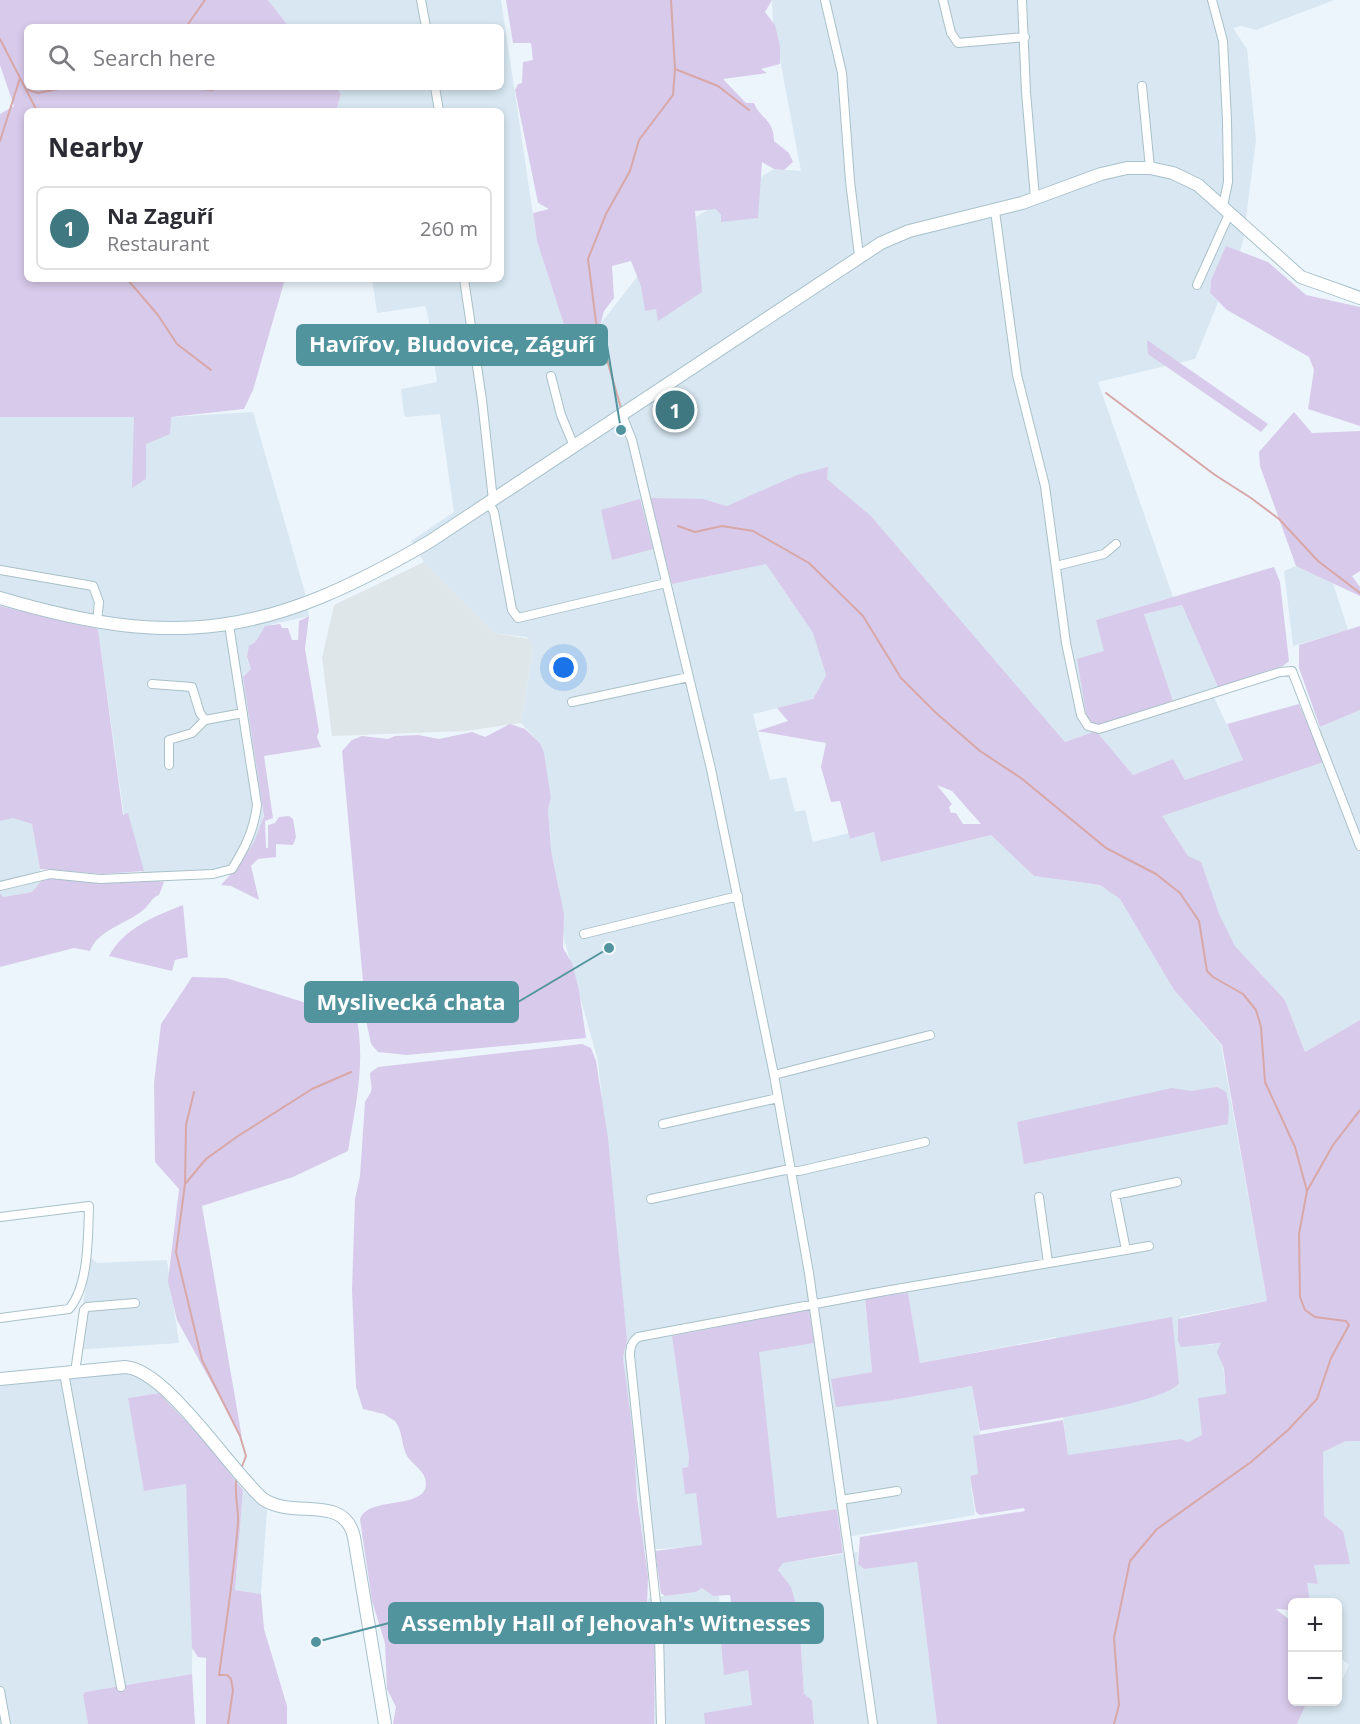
<!DOCTYPE html>
<meta charset="utf-8">
<style>
:root{--surface:#fff;--page:#f7f7f7;--text:#2b2b33;--muted:#7c7c81;--line:#e1e1e2;--accent:#3f7881}
body{margin:0;font-family:"Open Sans",sans-serif;background:var(--page);color:var(--text)}
.controls{position:absolute;right:18px;bottom:18px;display:grid;overflow:hidden;border-radius:9px;box-shadow:0 3px 9px #0003}
.controls button{width:54px;height:54px;display:grid;place-items:center;padding:0;border:0;border-bottom:2px solid var(--line);background:var(--surface);color:var(--text);font:30px sans-serif}
.you{position:absolute;left:564px;top:668px;width:21px;height:21px;margin:-15px;border:4px solid #fff;border-radius:50%;background:#1a73e8;box-shadow:0 0 0 9px #1a73e833}
.badge{display:grid;place-items:center;width:39px;height:39px;border-radius:50%;background:var(--accent);color:#fff;font-size:20px;font-weight:700}
.pin{position:absolute;translate:-50% -50%;border:3px solid #fff;box-shadow:0 2px 6px #0006}
.list{margin:0;padding:0;list-style:none}
h2{display:flex;justify-content:space-between;align-items:center;height:78px;margin:0;padding:0 24px;font-size:26px}
h2 small{font-size:20px;font-weight:400;color:var(--muted)}
.list li{display:grid;grid-template-columns:39px 1fr auto;gap:18px;align-items:center;box-sizing:border-box;height:84px;margin:0 12px 12px;padding:0 12px;border:2px solid var(--line);border-radius:9px}
.list b{display:block;font-size:22px;white-space:nowrap}
.list p{margin:0;font-size:20px;white-space:nowrap;color:var(--muted)}
.list em{font-size:20px;font-style:normal;color:var(--muted)}
.icon{flex:none;width:33px;height:33px;fill:none;stroke:currentColor;stroke-width:2;stroke-linecap:round;stroke-linejoin:round}
.map{position:relative;flex:none;width:1360px;height:1724px;overflow:hidden}
.search{position:absolute;background:var(--surface);box-shadow:0 3px 9px #0003;left:24px;top:24px;width:480px;height:66px;display:flex;align-items:center;gap:15px;box-sizing:border-box;padding:0 21px;border-radius:9px;color:var(--muted);font-size:22px}
.panel{position:absolute;background:var(--surface);box-shadow:0 3px 9px #0003;left:24px;top:108px;width:480px;height:174px;border-radius:9px}
.map>svg:first-child{display:block}
.residential{fill:#d8e7f1}
.industrial{fill:#dee6e9}
.green{fill:#d8caea;fill-rule:evenodd}
.lines{fill:none;stroke-linecap:round;stroke-linejoin:round}
.stream{stroke:#d8a7a7;stroke-width:2}
.street-casing{stroke:#a9c0c8;stroke-width:10}
.secondary-casing{stroke:#a8c1cb;stroke-width:14}
.street{stroke:#fff;stroke-width:8}
.secondary{stroke:#fff;stroke-width:12}
.leader{fill:none;stroke:#52949d;stroke-width:2}
.callout-dot{fill:#52949d;stroke:#f3f9fe;stroke-width:2}
.callout{fill:#52949d;stroke:#52949d;stroke-width:2}
.callout-label{font-size:22px;text-anchor:middle;font-weight:bold;fill:#fff}
</style>
<div class="map">
<svg width="1360" height="1724" viewBox="0 0 1360 1724">
<rect width="100%" height="100%" fill="#ecf5fc"/>
<!-- residential -->
<path class="residential" d="M268,0H501L537,241L565,328L598,327L673,231L774,169L801,171L773,22L772,0H1334L1256,30L1241,26L1233,28L1247,49L1256,140L1243,242L1240,251L1226,247L1211,280L1210,293L1218,302L1195,359L1098,382L1173,597L1096,620L1173,701L1144,614L1182,605L1218,687L1214,697L1243,760L1185,780L1173,759L1133,775L1096,731L1065,742L871,516L827,479L727,506L703,499H650L672,584L766,564L813,633L826,675L812,700L753,714L770,780L786,777L795,812L805,810L813,842L849,833L850,839L875,832L882,862L991,835L1034,876L1100,885L1120,899L1174,990L1221,1045L1267,1301L1180,1317L1178,1327L1209,1345L1221,1343L1226,1394L1199,1399L1203,1435L1188,1442L1181,1439L1068,1456L1063,1417L1093,1410L1056,1337L920,1363L908,1293L865,1298L872,1372L832,1379L893,1400L972,1386L980,1435L973,1437L978,1474L970,1477L975,1515L841,1538L837,1509L777,1518L758,1351L814,1343L805,1310L672,1336L689,1458L688,1467L682,1468L685,1493L696,1492L702,1546L644,1550L623,1357L627,1340L598,1061L564,939L559,888L551,850L548,809L551,798L547,773L540,743L521,723L533,649L527,637L494,633L424,562L411,541L454,512L440,414L407,417L404,415L401,389L437,382L428,316L425,306L377,313L372,279H501V111H336L341,94L336,87H501V27H289Z
M253,412L304,589L309,616L265,626L256,641L252,643L247,659L251,669L244,676L264,810L263,820L254,842L234,872L215,877L144,880L128,814L124,816L98,629L0,606V417H171Z
M1296,566L1333,583L1348,630L1293,646L1284,571Z
M1360,710V1020L1305,1052L1285,1000L1235,946L1188,856L1161,816L1324,762L1311,731Z
M13,817L32,824L42,880L32,892L2,897L0,893V821Z
M91,1258L97,1263L167,1260L179,1343L75,1350Z
M136,1372L163,1392L128,1398L145,1491L186,1484L193,1598L192,1674L85,1692L83,1695L88,1724H0V1382Z
M1346,1441H1360V1724H1297L1307,1702H1338V1689L1349,1665L1338,1656V1602H1310L1306,1583L1318,1584L1314,1565L1343,1531L1324,1516L1323,1452Z
M243,1490L267,1510L261,1594L235,1590Z
M858,1552L857,1561L864,1569L917,1562L937,1724H814L812,1700L804,1694L799,1615L778,1570L783,1563Z
M702,1588L713,1596H719L722,1626H727L731,1632L730,1639H723L724,1674L748,1670L752,1705L705,1713V1724H654L655,1647L647,1603L649,1598L696,1592Z"/>
<!-- industrial -->
<path class="industrial" d="M424,562L494,633L530,639L533,649L521,723L466,731L332,736L322,658L334,605Z"/>
<!-- green -->
<path class="green" d="M0,0H268L289,27H27V87H336L341,94L336,111H27V279H285L253,390L244,409L171,417L170,434L146,444V479L132,488L134,417H0V114L14,106L0,65Z
M506,0H772L765,12L775,25L780,46V64L761,69L767,73L723,79L746,103H754C761,120 774,119 774,141L789,153L793,162L784,170L774,169L762,162L758,218L721,222V215L716,209L695,211L702,292L658,321L656,309L645,311L641,286L631,261L612,266L614,298L604,311L600,326L565,328L537,241L533,213L549,209L538,203L515,90L518,84L522,83L523,62L533,60L531,43H513Z
M1226,246L1268,262L1306,295L1360,307V426L1308,409L1314,370L1309,357L1227,310L1210,293L1211,280Z
M1147,340L1268,424L1261,432L1148,354Z
M1294,412L1312,433L1360,431V571L1352,576L1360,587V596L1296,566L1260,466L1259,452Z
M828,467L827,479L871,516L1065,742L1096,731L1133,775L1173,759L1185,780L1243,760L1227,724L1299,704L1324,762L1162,816L1188,856L1201,862L1219,914L1235,946L1285,1000L1305,1052L1360,1020V1441H1346L1323,1452L1324,1516L1343,1531L1350,1564L1314,1565L1318,1584L1307,1583L1310,1602H1292V1610L1276,1609L1292,1622V1702H1307L1297,1724H937L917,1562L864,1569L858,1564L860,1537L1025,1511L1024,1508L980,1515L976,1512L970,1476L978,1474L973,1436L1063,1420L1068,1455L1181,1439L1188,1442L1202,1435L1198,1398L1226,1394L1224,1368L1217,1352L1221,1343L1181,1347L1178,1341V1319L1267,1301L1222,1045L1174,990L1120,899L1100,885L1034,876L991,835L881,862L874,832L850,839L840,801L831,802L821,767L826,743L757,731L788,721L777,708L813,699L826,675L813,633L766,564L672,584L650,498L703,499L727,506L797,475ZM937,785L952,791L981,824H963L956,813H951L949,807L952,804Z
M640,499L653,549L612,560L601,510Z
M1274,567L1280,582L1289,661L1283,666L1218,687L1182,605L1144,614L1173,701L1096,726L1087,719L1077,659L1104,651L1096,620Z
M0,606L98,629L123,815L128,813L144,871L103,874L40,869L32,824L13,818L0,821Z
M309,616L305,649L319,731L317,737L321,747L264,756L273,818L265,821L266,848H268V825L275,823L279,817L289,816L293,819L296,837L293,845L276,844V857L258,859L251,866L259,900L231,886L221,885L238,866L254,842L264,816L243,677L251,669L247,657L249,646L256,641L265,626L280,624L282,628H288L292,640H298L299,621Z
M1360,626V710L1320,727L1299,668V645Z
M510,724L525,729L540,743L544,753L551,798L548,809L551,850L564,914L563,948L572,963L579,990L586,1038L407,1055L378,1052L371,1044L367,1025L342,751L352,740L362,736L388,739L395,736L418,735L439,739L472,732L485,737Z
M55,878L154,880L164,882L159,895C151,898 149,906 142,911C126,924 98,930 90,951L74,948L0,967V893L3,897L32,892L42,880Z
M183,905L188,957L175,960L172,971L109,956C124,928 155,916 183,905Z
M192,977L226,978L345,1015L356,1014C366,1062 356,1103 348,1151L293,1177L202,1206L242,1438L177,1320L168,1281L179,1189L155,1162L154,1083L161,1024Z
M582,1044L591,1048L596,1061L608,1138L627,1340L623,1357L634,1443L637,1498L648,1576L647,1610L652,1622L655,1647L654,1724H393L396,1707L387,1689L385,1643L372,1601L360,1519C369,1494 434,1512 425,1478C422,1469 412,1464 407,1456C401,1445 403,1431 395,1421L384,1414L363,1409L356,1387L352,1290L355,1199L360,1176L365,1102C375,1086 371,1091 370,1073L378,1067Z
M1217,1087L1226,1092L1229,1106L1228,1124L1024,1164L1017,1122L1172,1088L1191,1091Z
M908,1293L920,1363L1172,1317L1179,1383C1165,1405 1013,1425 980,1431L972,1386L893,1400L836,1407L831,1379L872,1372L865,1298Z
M805,1310L809,1311L814,1343L759,1352L777,1518L837,1509L843,1553L783,1563L778,1570L791,1587L799,1615L804,1694L812,1700L814,1724H705L704,1713L752,1705L748,1670L724,1675L721,1641L730,1639L731,1632L727,1626L734,1625L730,1595L713,1596L702,1588L696,1592L665,1596L661,1593L655,1551L702,1545L696,1493L685,1494L682,1468L688,1467L689,1458L672,1336Z
M159,1393L202,1438L243,1490L235,1590L261,1594L264,1629L287,1706V1724H206V1658L198,1657L192,1648L186,1484L144,1491L128,1398Z
M192,1674L195,1724H88L83,1695L85,1692Z"/>
<g class="lines">
<!-- stream -->
<path class="stream" d="M671,0L675,69L718,86L749,110
M186,27L205,0
M0,39L37,111
M180,87L213,90
M28,90L38,93L69,87
M0,141L20,78
M127,279L158,315L177,344L211,370
M1106,393L1215,475L1251,498L1279,519L1318,561L1360,593
M621,408L596,322L588,259L606,214L630,171L639,140L673,95L675,69
M678,526L695,532L722,526L753,531L809,563L863,616L901,678L935,712L980,751L1021,778L1106,848L1156,874L1180,893L1199,921L1207,971L1213,977L1243,994L1256,1010L1261,1027L1265,1082L1295,1147L1307,1191
M185,1184L186,1125L194,1092
M241,1469L246,1456L240,1436L202,1360L176,1252L185,1184L206,1159L238,1136L312,1089L351,1072
M228,1724L233,1690L231,1679L227,1675H219C226,1624 234,1574 238,1523C239,1509 233,1489 237,1477
M1114,1724L1119,1705L1114,1638L1130,1561L1157,1529L1251,1462L1288,1430L1317,1399L1331,1358L1349,1325L1346,1321L1315,1317L1305,1310L1300,1297L1299,1234L1307,1191L1333,1145L1360,1110"/>
<defs>
<path id="street" d="M421,0L426,27
M825,0L842,73L850,181L859,256
M943,0L951,33L958,43L1025,37
M1022,0L1026,92L1035,198
M1212,0L1223,41L1227,121L1228,182L1223,206
M1142,86L1150,168
M435,87L439,111
M995,211L1017,375L1045,486L1066,643L1081,715L1088,726L1099,729L1280,672L1292,671L1360,846
M464,279L482,400L493,500
M1197,285L1230,212
M551,376L561,415L574,446
M622,415L632,440L711,769L774,1075L809,1273L873,1724
M489,503L494,512L512,610L518,618L666,583
M1056,566L1104,554L1116,544
M0,570L93,586L99,602L97,622
M152,684L192,687L200,713L205,720L243,713
M572,702L689,677
M169,765V740L192,733L205,720
M0,886L50,874L100,879L213,874L232,869C245,848 254,830 257,805L229,625
M584,934L738,896
M774,1075L930,1035
M663,1124L778,1098
M1039,1197L1048,1263
M651,1199L785,1170L799,1171L925,1142
M0,1217L89,1206C88,1236 89,1286 69,1309L0,1318
M1126,1250L1115,1195L1177,1182
M75,1372L84,1310L87,1307L135,1303
M64,1373L121,1687
M841,1500L897,1491
M0,1691L6,1724
M661,1724L659,1632L630,1356C630,1347 631,1343 638,1337L885,1291L1149,1246"/>
<path id="secondary" d="M0,598C178,651 270,635 429,542L881,243L909,231L1022,203L1101,174L1127,168H1150L1173,173L1198,185L1301,277L1360,298
M0,1379L125,1367C166,1369 230,1470 263,1499C294,1520 344,1493 354,1537L385,1724"/>
</defs>
<!-- street casing -->
<use href="#street" class="street-casing"/>
<!-- secondary casing -->
<use href="#secondary" class="secondary-casing"/>
<!-- street -->
<use href="#street" class="street"/>
<!-- secondary -->
<use href="#secondary" class="secondary"/>
</g>
<!-- callouts -->
<path class="leader" d="M621 430L607 345M609 948L518 1002M316 1642L389 1623"/>
<g class="callout-dot">
<circle cx="621" cy="430" r="6"/>
<circle cx="609" cy="948" r="6"/>
<circle cx="316" cy="1642" r="6"/>
</g>
<g class="callout">
<rect x="297" y="325" width="310" height="40" rx="6"/>
<rect x="305" y="982" width="213" height="40" rx="6"/>
<rect x="389" y="1603" width="434" height="40" rx="6"/>
</g>
<g class="callout-label">
<text x="452" y="352">Havířov, Bludovice, Záguří</text>
<text x="411" y="1010">Myslivecká chata</text>
<text x="606" y="1631">Assembly Hall of Jehovah's Witnesses</text>
</g>
</svg>
<div class="controls">
<button>+</button>
<button>−</button>
</div>
<div class="you"></div>
<div class="pin badge" style="left:675px;top:410px">1</div>
<div class="search"><svg class="icon" aria-label="search" viewBox="0 0 24 24"><circle cx="10" cy="10" r="6"/><path d="M15 15l6 6"/></svg>Search here</div>
<section class="panel">
<h2>Nearby<small></small></h2>
<ul class="list">
<li><span class="badge">1</span><div><b>Na Zaguří</b><p>Restaurant</p></div><em>260 m</em></li>
</ul>
</section>
</div>
